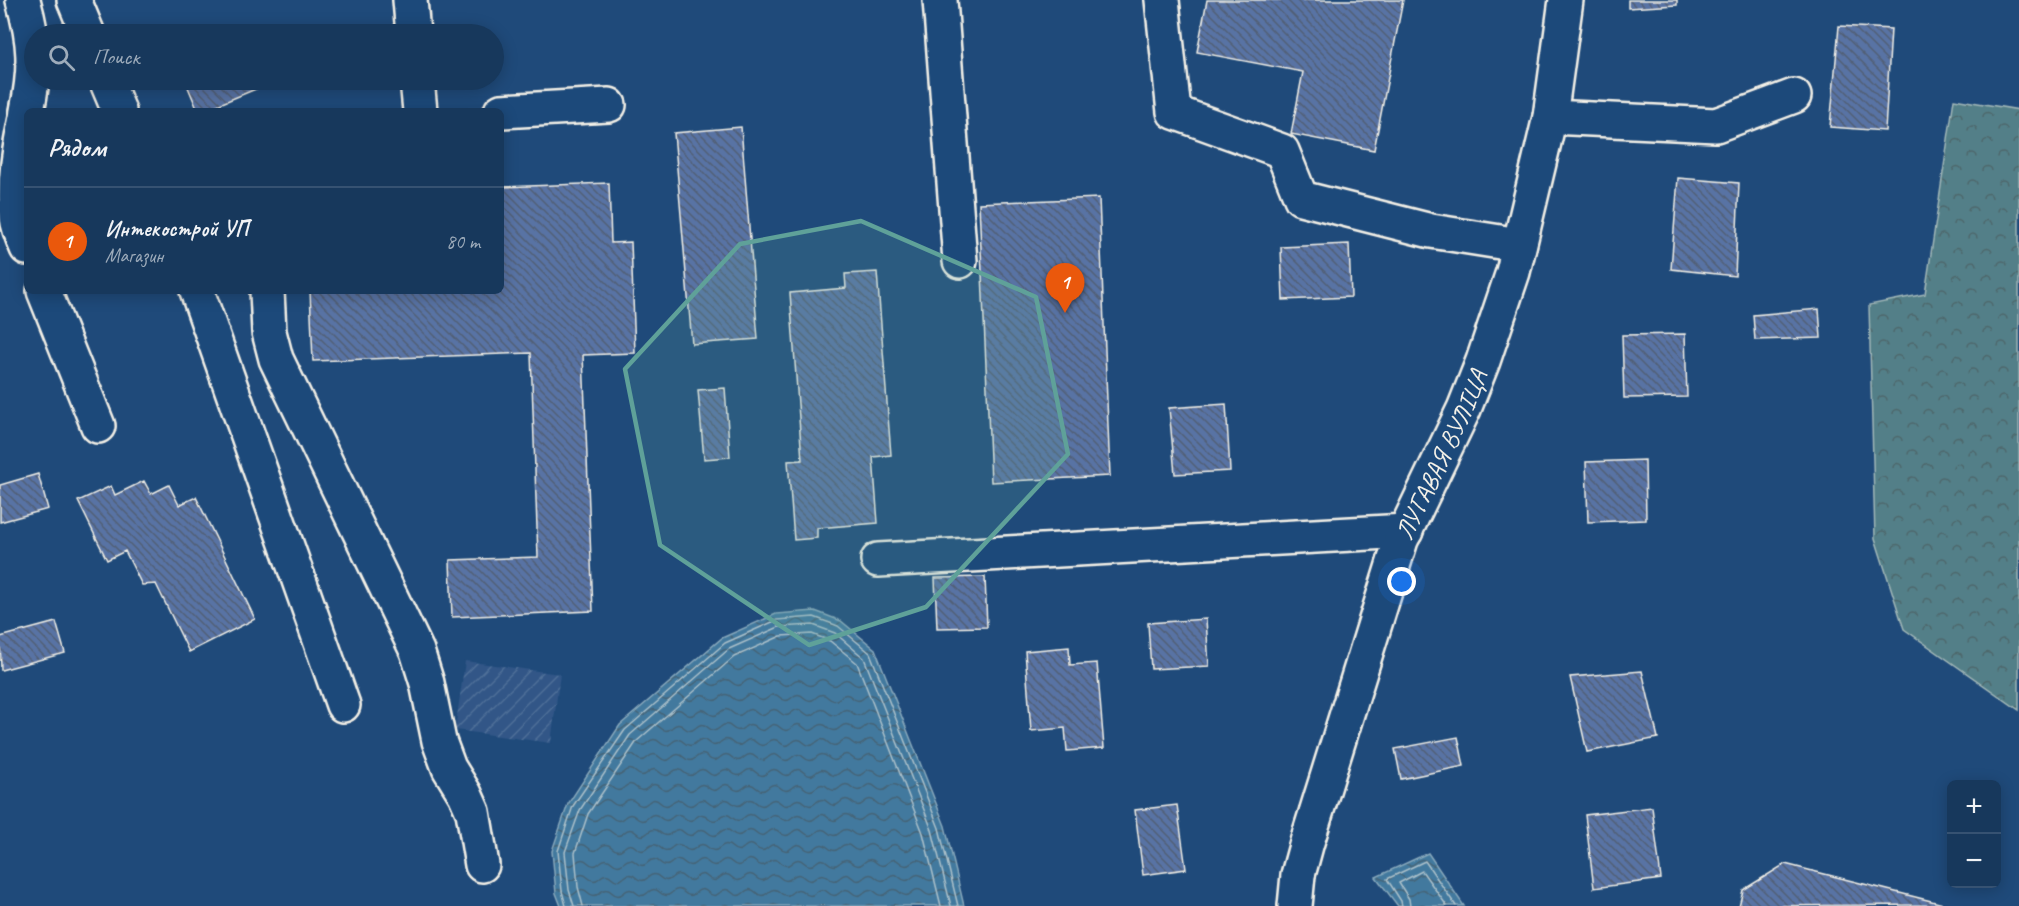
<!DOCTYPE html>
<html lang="ru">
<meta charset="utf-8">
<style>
:root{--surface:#17385c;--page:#244365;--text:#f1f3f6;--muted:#9eacbb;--line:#365272;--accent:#ea580c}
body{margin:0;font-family:Caveat,sans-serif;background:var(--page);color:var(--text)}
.controls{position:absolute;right:18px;bottom:18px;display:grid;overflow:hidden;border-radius:9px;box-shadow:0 3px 15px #0003}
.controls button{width:54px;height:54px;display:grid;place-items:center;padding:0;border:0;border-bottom:2px solid var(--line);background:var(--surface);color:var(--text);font:30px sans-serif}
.you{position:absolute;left:1402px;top:582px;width:21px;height:21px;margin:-15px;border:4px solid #fff;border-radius:50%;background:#1a73e8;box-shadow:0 0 0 9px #1a73e833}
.badge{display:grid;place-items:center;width:39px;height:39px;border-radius:50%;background:var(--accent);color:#fff;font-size:20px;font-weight:700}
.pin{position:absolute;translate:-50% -50px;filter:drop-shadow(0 2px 3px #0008)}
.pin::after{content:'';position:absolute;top:32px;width:21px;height:18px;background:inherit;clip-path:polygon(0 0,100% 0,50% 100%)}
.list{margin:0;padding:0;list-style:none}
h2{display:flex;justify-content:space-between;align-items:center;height:78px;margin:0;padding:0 24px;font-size:26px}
h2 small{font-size:20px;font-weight:400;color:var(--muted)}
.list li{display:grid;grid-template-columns:39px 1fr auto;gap:18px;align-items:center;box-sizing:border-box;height:108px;padding:0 24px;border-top:2px solid var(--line)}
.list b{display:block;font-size:22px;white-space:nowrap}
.list p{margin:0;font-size:20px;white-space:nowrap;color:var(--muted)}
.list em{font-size:20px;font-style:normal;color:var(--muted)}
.icon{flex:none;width:33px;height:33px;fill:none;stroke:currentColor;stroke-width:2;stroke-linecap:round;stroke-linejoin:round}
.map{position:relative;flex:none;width:2019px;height:906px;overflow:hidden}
.search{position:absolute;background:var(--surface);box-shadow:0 3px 15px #0003;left:24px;top:24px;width:480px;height:66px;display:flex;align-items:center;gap:15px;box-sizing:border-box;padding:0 21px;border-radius:33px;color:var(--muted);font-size:22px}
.panel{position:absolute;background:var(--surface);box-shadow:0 3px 15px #0003;left:24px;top:108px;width:480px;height:186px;border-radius:9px}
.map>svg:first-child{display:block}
.industrial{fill:url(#industrial-furrows)}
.forest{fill:url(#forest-crowns);stroke:#a3b8b8;stroke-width:1.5}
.water{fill:url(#water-waves);stroke:#89a9bc;stroke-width:1.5}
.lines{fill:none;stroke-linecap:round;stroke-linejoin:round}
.shore{stroke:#adc1ca;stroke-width:1.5}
.building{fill:url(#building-back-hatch);stroke:#f4f1e8;stroke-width:1.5}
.minor-casing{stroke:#f4f1e8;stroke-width:38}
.minor{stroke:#1f4a7a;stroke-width:33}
.marked{fill:#5fa199;fill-opacity:0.2;stroke:#5fa199;stroke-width:4.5;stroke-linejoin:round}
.labels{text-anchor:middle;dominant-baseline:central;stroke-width:6;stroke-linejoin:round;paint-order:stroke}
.street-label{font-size:26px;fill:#f4f1e8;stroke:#1f4a7a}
</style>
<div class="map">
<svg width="2019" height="906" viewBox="0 0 2019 906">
<defs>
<pattern id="industrial-furrows" width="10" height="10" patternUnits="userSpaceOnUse" patternTransform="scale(1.5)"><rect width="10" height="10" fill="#305687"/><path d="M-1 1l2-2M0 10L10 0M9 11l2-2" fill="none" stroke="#4f6f98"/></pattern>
<pattern id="forest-crowns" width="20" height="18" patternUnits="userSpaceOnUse" patternTransform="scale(1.5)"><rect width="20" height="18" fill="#527f88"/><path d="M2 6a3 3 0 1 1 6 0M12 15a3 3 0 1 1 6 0" fill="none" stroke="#4e666a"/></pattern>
<pattern id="water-waves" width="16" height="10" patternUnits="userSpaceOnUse" patternTransform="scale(1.5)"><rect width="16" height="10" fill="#42799e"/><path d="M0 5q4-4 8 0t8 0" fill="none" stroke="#456376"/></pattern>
<pattern id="building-back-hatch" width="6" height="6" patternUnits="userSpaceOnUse" patternTransform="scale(1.5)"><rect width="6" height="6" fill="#5973a4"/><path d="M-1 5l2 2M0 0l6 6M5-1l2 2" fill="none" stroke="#515e75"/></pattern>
</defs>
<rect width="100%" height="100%" fill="#1f4a7a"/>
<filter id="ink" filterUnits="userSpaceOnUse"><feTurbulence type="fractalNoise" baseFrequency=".0167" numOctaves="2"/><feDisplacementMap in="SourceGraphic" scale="12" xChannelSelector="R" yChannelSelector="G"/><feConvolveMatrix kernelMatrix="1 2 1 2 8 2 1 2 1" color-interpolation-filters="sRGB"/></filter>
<g filter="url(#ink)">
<!-- industrial -->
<path class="industrial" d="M465,661L560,674L551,743L455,730Z"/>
<!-- forest -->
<path class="forest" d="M1954,99L2019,110V710L1904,629L1875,538L1869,305L1925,294Z"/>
<!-- water -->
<path class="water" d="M815,611L841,621L875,649L945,826L964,906H561L556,893L552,851L568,804L620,725L722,638L776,614Z
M1428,853L1464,906H1398L1376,877Z"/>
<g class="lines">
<!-- shore -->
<path class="shore" d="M566,906L562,891L558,851L573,806L625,730L725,643L777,620L814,617L838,626L870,653L939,828L958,906
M574,906L569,890L565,852L580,810L630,735L729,649L779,627L813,625L835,633L864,658L932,830L951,906
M583,906L578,887L575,853L588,814L637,741L734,657L781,636L812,634L830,641L857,663L923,833L941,906
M1402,906L1401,901L1387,879L1425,861L1456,906
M1410,906L1409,899L1399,883L1422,871L1447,906"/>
</g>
<!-- building -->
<path class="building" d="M1207,0H1403L1374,150L1291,134L1303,72L1197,52Z
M1628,0H1677V5L1628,8Z
M1839,26L1891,29L1885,131L1830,127Z
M185,80H255L258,88L203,111H198Z
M741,127L758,339L692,344L674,133Z
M1678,178L1739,183L1735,276L1671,269Z
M609,183L611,243L631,242L635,353L583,355L593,611L452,617L450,560L538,557L531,353L313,361L310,291H501V187Z
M1099,198L1110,476L991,482L979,203Z
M1349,244L1351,297L1283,300L1281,247Z
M877,272L891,455L873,457L878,523L817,528V538L794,540L788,461L802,460L790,293L846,288L845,274Z
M1819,309L1821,338L1755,340L1753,315Z
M1685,334L1687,397L1624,398L1622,335Z
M725,388L730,457L704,459L698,390Z
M1226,404L1230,471L1175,474L1169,408Z
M1645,460L1646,520L1588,522L1586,462Z
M38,474L48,509L0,522V485Z
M144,481L151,494L169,485L179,505L196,497L255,619L189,652L156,584L142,585L125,551L107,560L78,501L111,486L115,495Z
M985,577L987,627L937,628L935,578Z
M1206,619L1209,666L1151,669L1148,623Z
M56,622L65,653L1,670L0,637Z
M1069,647L1070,665L1097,663L1104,748L1067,751L1065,728L1031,731L1025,651Z
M1642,671L1658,738L1587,752L1570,677Z
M1458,737L1464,766L1401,779L1395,749Z
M1177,805L1186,869L1143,875L1135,810Z
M1652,807L1661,879L1594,888L1585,815Z
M1785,864L1947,905L1739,906L1743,890Z"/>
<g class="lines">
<defs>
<g id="minor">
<path d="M23,0C35,43 36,67 27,111"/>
<path d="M74,0L88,34"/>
<path d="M410,0L413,34"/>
<path d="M940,0L960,261"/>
<path d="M1162,0L1174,112L1282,151L1301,198L1431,231L1519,245"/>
<path d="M106,80L119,111"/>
<path d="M417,80L420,111"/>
<path d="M501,111L609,105"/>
<path d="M27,113C20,146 13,182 17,217C18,227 23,239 27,248"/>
<path d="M1550,117L1716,125L1794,96"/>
<path d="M44,291L98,426"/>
<path d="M197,291L343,705"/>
<path d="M267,291L269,332L276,359L417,651L427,683L439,741L449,768L465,794L473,812L482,865"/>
<path d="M878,560L1406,531"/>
<path id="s1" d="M1295,906L1298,875L1307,842L1401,540L1464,409L1483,361L1513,272L1550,117L1566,0"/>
</g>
</defs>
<!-- minor casing -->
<use href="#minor" class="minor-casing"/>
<!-- minor -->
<use href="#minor" class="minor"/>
</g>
</g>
<!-- marked area -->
<path class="marked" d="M861,221L1036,297L1068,454L926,607L809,645L660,545L625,369L740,244Z"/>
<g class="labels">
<!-- street labels -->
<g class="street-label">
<text stroke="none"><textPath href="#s1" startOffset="476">ЛУГАВАЯ ВУЛІЦА</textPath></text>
</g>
</g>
</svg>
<div class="controls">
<button>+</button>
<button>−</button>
</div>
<div class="you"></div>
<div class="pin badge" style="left:1065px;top:313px">1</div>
<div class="search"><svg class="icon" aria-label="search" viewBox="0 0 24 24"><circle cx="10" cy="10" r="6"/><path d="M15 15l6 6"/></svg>Поиск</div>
<section class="panel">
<h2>Рядом<small></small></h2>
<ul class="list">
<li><span class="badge">1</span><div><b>Интекострой УП</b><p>Магазин</p></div><em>80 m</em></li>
</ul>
</section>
</div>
